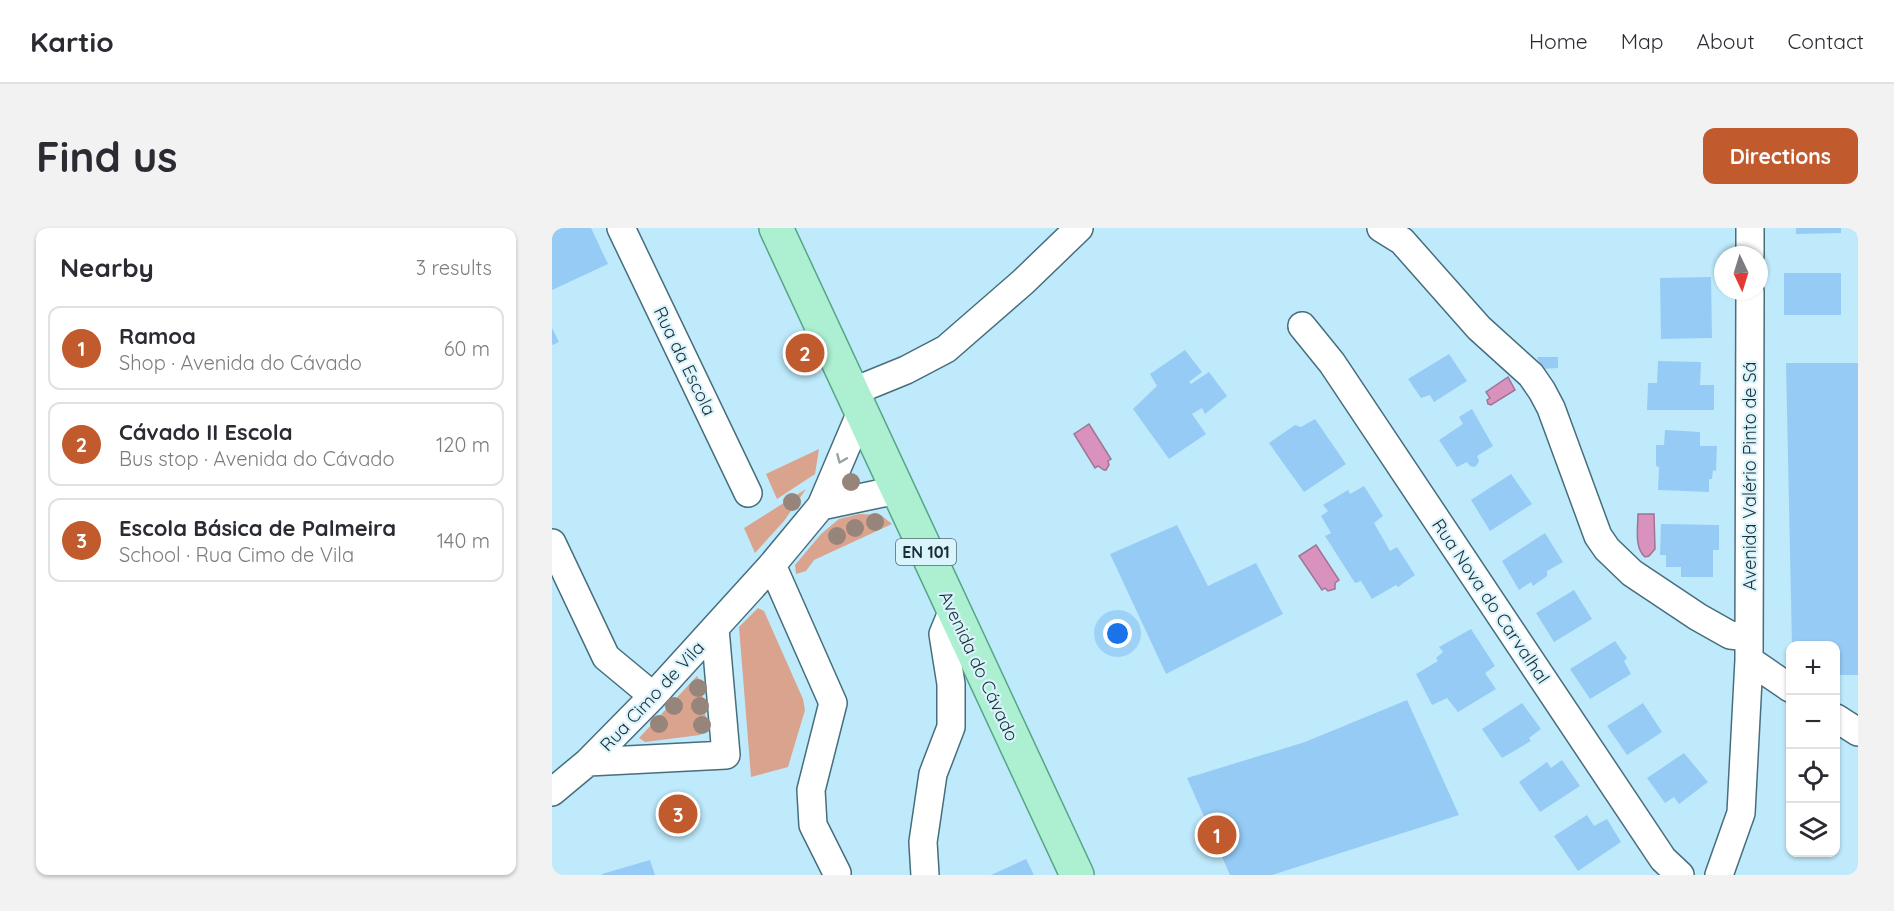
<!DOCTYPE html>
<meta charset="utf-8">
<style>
:root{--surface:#fff;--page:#f2f2f3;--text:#2b2b33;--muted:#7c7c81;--line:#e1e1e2;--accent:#c15b2e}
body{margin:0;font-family:Quicksand,sans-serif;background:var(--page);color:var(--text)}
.controls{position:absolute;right:18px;bottom:18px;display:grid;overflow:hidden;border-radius:12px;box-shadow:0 2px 4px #0004}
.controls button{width:54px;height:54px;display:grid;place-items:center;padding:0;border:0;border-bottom:2px solid var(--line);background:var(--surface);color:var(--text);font:30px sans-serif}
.compass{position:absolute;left:1162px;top:18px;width:54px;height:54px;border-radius:50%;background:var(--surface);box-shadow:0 2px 4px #0004;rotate:176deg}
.you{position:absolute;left:566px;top:406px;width:21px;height:21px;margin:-15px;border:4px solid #fff;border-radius:50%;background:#1a73e8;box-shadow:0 0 0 9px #1a73e833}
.badge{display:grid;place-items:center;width:39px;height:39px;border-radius:50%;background:var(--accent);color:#fff;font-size:20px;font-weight:700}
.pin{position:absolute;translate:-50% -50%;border:3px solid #fff;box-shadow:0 2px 6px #0006}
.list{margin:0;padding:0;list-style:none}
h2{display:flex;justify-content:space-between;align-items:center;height:78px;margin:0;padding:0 24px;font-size:26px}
h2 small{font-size:20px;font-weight:400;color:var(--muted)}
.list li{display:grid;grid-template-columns:39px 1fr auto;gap:18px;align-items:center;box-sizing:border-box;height:84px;margin:0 12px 12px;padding:0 12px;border:2px solid var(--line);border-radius:12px}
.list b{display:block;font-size:22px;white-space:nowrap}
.list p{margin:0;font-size:20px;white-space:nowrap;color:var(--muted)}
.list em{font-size:20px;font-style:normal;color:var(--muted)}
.icon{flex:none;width:33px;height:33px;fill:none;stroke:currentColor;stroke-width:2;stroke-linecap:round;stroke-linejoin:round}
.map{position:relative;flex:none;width:1306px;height:647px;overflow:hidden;border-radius:12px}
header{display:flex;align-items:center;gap:36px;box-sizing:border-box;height:84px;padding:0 30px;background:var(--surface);border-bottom:2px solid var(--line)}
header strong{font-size:28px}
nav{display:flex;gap:33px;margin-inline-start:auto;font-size:21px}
.intro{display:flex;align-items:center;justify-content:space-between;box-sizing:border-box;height:144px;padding:0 36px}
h1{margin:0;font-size:42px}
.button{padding:15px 27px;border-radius:12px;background:var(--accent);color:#fff;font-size:21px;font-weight:700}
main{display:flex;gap:36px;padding:0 36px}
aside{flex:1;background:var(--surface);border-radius:12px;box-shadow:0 2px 4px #0004}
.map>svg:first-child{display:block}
.green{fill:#daa38e}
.water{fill:#d892bd;stroke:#a07494;stroke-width:1.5}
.building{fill:#96cbf5}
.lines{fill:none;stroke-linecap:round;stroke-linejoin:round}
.minor-casing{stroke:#466e7d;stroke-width:30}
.major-casing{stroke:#56a586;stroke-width:36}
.minor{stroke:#fff;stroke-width:27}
.major{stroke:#acefd1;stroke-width:33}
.tree{fill:#97857c}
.oneway{stroke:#99a0a3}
.labels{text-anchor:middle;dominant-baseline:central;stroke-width:4.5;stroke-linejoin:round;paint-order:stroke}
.shield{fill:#daf4fe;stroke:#556970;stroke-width:1.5}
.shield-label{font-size:16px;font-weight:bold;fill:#1c2d33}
.street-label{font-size:18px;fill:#1c2d33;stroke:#daf4fe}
</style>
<header>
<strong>Kartio</strong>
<nav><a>Home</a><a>Map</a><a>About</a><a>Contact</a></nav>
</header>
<div class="intro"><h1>Find us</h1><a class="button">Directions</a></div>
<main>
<aside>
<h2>Nearby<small>3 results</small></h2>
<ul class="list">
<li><span class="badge">1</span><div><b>Ramoa</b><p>Shop · Avenida do Cávado</p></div><em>60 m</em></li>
<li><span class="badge">2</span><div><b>Cávado II Escola</b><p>Bus stop · Avenida do Cávado</p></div><em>120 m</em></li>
<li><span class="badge">3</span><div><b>Escola Básica de Palmeira</b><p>School · Rua Cimo de Vila</p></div><em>140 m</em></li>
</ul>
</aside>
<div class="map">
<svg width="1306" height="647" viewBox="0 0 1306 647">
<rect width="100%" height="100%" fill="#beeafb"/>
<!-- green -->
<path class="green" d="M267,221L263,246L225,271L214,246Z
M254,261L232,293L203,325L192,300Z
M307,286L329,287L340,296L262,332L254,343L244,346L243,337L269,306L287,291Z
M206,380L212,383L251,471L253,482L236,539L199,549L187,399Z
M145,448L149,455L155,499L148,507L93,514L87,510Z"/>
<!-- water -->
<path class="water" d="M956,149L963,162L939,177L936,176L935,172L938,170L934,164Z
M537,196L559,231L556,233L557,237L554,242H552L546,238L543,240L522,206Z
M1086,286H1102L1103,321L1097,328L1093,329C1082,320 1086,299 1086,286Z
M764,317L787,352L783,355V361L776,363L773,360L770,362L747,328Z"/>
<!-- building -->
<path class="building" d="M0,0H39L56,36L0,62Z
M1244,0H1289V5L1244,6Z
M1232,45H1289V87H1232Z
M1159,49L1160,110L1109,111L1108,50Z
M0,100L7,114L0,117Z
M633,122L650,144L637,154L639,156L657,144L675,168L653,186L650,180L640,186L654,206L617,231L581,181L605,158L598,146Z
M897,126L915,153L882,174L878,167L869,170L856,151Z
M985,129H1006V140L990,141Z
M1106,133L1149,134L1148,157H1162V182H1095L1096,155H1105Z
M1234,135H1306V447H1284V418H1240Z
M920,181L941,218L925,228L927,233L925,237L922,239L918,238L915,234L905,239L887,212L911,196L907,189Z
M763,191L794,236L752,264L717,215L743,197L749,199Z
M1113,202L1148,204V218H1165L1164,243L1161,242L1160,251H1157V264L1106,262L1107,239L1104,238V217H1112Z
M959,246L980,276L938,303L919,272Z
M812,258L831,288L822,295L838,323L845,319L863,347L846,359L844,357L820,371L809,353L803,355L773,308L779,305L769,288L776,283L771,277L796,262L798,266Z
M1109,296L1167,297V322H1161V349H1129V339H1114V327H1108Z
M625,297L656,358L704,335L731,386L614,446L558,326Z
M993,305L1011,334L995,343V348L981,358L979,354L967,362L950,333Z
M1022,362L1040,391L1002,414L984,385Z
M919,401L943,438L933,445L944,461L906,484L895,470L880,477L864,446L886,433L884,430L891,424L887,419Z
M1063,413L1075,430L1072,433L1079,446L1038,471L1018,441Z
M855,472L907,587L720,647H678L635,550L753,514Z
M970,475L989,501L977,510L979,513L950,530L930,501Z
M1091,475L1110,504L1075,527L1055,498Z
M1132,525L1156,554L1127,576L1122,569L1113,575L1095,550Z
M1010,532L1028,558L988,584L967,554L995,534L999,540Z
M1035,587L1042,598L1055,591L1069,614L1026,643L1002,608Z
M474,631L482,647H439Z
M98,632L103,647H50V646Z"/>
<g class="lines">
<defs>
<path id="minor" d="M69,0L196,265
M829,0L850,13L927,100L979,147L990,163L999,180L1046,308L1055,321L1080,345L1146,389L1178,407L1197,409
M1198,27V0
M750,98L780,135L1111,631L1128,647
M300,164L354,142L394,121L471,54L527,0
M269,278L345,262
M0,315L54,429L101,468
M220,337L281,475L259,562L261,597L285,645
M1197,432L1238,460
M1284,490L1306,504
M36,534L174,527L163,401
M0,564L36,534L101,468L220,337L269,278L309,184
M373,647L371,614L381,546L399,499V456L391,406L401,382
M1167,647L1189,585L1197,432L1198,63"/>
<path id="major" d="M224,0L525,647"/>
</defs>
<!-- minor casing -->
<use href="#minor" class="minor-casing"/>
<!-- major casing -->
<use href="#major" class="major-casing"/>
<!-- minor -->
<use href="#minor" class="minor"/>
<!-- major -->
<use href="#major" class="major"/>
</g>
<!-- trees -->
<g class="tree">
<circle cx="299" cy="254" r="9"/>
<circle cx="240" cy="274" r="9"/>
<circle cx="323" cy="294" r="9"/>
<circle cx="303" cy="300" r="9"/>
<circle cx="285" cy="308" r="9"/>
<circle cx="146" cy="460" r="9"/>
<circle cx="122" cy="478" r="9"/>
<circle cx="148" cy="478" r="9"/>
<circle cx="107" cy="496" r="9"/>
<circle cx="150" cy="497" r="9"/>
</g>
<!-- one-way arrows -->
<defs><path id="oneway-chevron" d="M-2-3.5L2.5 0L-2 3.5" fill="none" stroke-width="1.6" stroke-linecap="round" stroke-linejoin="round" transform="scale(1.5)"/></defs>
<use class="oneway" href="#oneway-chevron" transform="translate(289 231) rotate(113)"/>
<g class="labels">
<!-- shield labels -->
<rect class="shield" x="344" y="311" width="60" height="26" rx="4.5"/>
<g class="shield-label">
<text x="374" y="324">EN 101</text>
</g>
<!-- street labels -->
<g class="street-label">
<text transform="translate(133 133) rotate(64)">Rua da Escola</text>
<text transform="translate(1197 248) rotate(-90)">Avenida Valério Pinto de Sá</text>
<text transform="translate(939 373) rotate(56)">Rua Nova do Carvalhal</text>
<text transform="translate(427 438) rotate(65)">Avenida do Cávado</text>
<text transform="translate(100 468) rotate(-47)">Rua Cimo de Vila</text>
</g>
</g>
</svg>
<div class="controls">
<button>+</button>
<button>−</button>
<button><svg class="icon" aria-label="locate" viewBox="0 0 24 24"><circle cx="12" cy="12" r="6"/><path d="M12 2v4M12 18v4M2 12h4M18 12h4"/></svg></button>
<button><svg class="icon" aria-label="layers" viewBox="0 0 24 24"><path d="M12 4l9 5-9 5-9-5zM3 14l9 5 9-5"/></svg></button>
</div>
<svg class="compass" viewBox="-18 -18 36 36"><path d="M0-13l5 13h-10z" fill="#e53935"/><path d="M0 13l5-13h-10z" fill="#7c7c81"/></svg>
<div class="you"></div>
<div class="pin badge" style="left:665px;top:607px">1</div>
<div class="pin badge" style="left:253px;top:125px">2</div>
<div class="pin badge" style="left:126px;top:586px">3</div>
</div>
</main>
